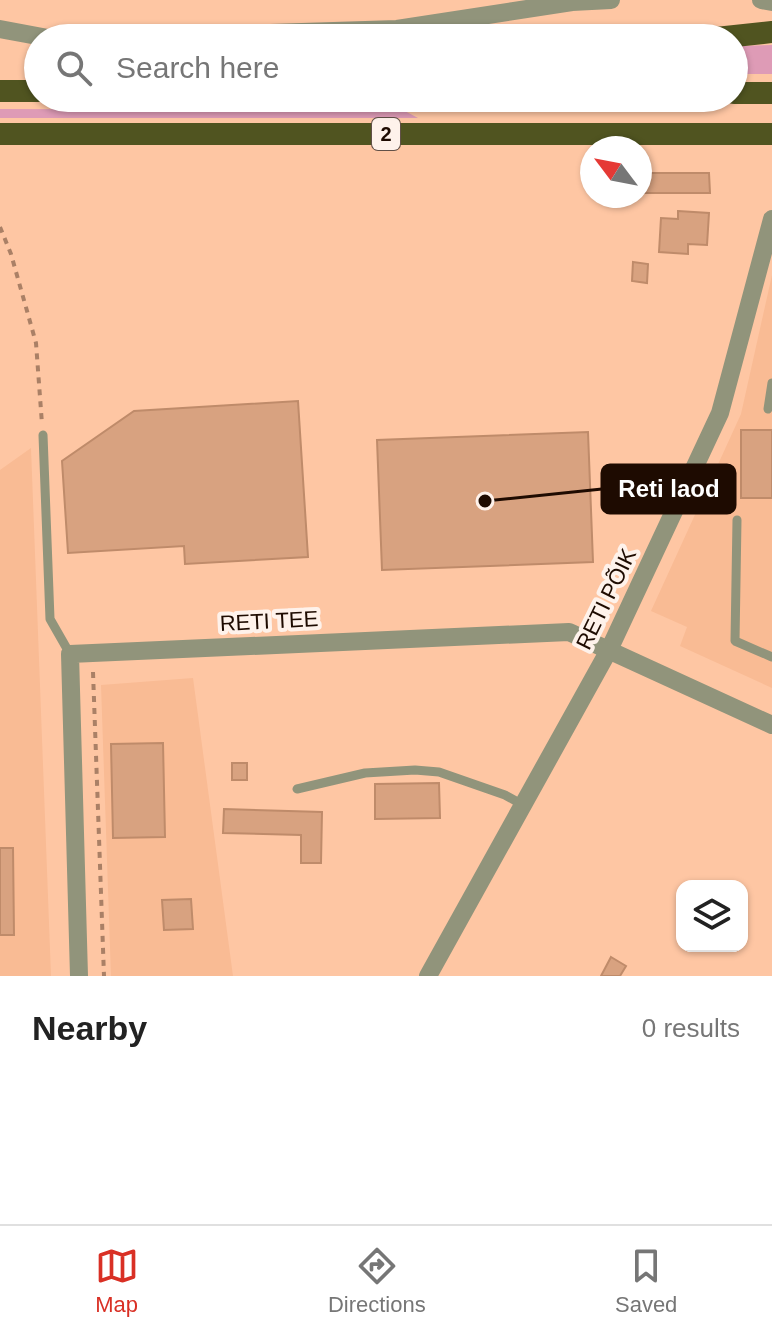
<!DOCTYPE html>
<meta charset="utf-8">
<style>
:root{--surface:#fff;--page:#f2f2f2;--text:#222;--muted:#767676;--line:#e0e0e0;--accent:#d93025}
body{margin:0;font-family:Helvetica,sans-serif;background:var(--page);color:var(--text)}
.controls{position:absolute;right:24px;bottom:24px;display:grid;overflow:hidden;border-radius:16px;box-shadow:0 2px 6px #0004}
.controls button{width:72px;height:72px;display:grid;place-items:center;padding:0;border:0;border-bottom:2px solid var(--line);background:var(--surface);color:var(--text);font:40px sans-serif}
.compass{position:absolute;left:580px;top:136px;width:72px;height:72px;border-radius:50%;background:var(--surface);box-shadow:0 2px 6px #0004;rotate:302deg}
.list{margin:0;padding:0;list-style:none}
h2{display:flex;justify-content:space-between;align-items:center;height:104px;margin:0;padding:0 32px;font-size:34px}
h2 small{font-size:26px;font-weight:400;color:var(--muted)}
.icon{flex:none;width:44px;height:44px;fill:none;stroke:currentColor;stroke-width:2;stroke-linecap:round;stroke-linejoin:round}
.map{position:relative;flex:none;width:772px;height:976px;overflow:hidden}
.search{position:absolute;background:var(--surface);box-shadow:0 2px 6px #0004;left:24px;right:24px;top:24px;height:88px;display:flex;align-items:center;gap:20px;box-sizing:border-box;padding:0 28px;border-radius:44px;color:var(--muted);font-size:30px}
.sheet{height:248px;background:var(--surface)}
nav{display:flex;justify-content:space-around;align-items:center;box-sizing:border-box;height:112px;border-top:2px solid var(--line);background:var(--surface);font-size:22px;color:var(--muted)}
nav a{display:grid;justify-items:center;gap:4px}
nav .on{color:var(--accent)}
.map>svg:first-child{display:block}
.built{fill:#f9bb94}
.green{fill:#de9bb6}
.building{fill:#d8a280;stroke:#bf8b6a;stroke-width:2}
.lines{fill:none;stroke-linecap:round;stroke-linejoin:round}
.path{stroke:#aa8066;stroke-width:4;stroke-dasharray:6 6;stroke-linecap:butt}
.service{stroke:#91947b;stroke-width:9}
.minor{stroke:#91947b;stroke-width:18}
.trunk{stroke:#505420;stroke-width:22}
.labels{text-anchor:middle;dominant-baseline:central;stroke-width:8;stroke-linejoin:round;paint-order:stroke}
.shield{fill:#fef2eb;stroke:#615047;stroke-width:2}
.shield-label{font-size:20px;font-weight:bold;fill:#1e0b01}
.street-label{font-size:22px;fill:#1e0b01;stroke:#fef2eb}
.leader{fill:none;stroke:#1e0b01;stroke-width:3}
.callout-dot{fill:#1e0b01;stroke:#fef2eb;stroke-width:3}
.callout{fill:#1e0b01;stroke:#1e0b01;stroke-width:3}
.callout-label{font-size:24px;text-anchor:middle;font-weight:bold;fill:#fff}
</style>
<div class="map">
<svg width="772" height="976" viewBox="0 0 772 976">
<rect width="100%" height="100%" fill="#fec6a3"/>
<!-- built -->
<path class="built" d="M772,275V688L680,646L687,627L651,611L741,414Z
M31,448L51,976H0V470Z
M193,678L233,976H111L101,685Z"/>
<!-- green -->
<path class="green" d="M772,45V74H734V46Z
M0,109L403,110L418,118H0Z"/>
<!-- building -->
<path class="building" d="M640,173H709L710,193H640Z
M678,211L709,213L707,245L688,244V254L659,252L661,218L678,219Z
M633,262L648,264L647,283L632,281Z
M298,401L308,557L185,564L184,546L68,553L62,461L134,411Z
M741,430H772V498H741Z
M588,432L593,562L382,570L377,440Z
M163,743L165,837L113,838L111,744Z
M232,763H247V780H232Z
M439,783L440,818L375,819V784Z
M224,809L322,812L321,863H301V835L223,833Z
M0,848H13L14,935H0Z
M191,899L193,929L164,930L162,900Z
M611,957L626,966L620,976H601Z"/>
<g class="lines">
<!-- path -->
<path class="path" d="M0,227L11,254L36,343L42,424
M93,672L104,976"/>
<!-- service -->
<path class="service" d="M768,409L772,383
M43,435L50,619L70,654
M737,520L735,641L772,657
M297,789L365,773L415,770L439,772L505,795L523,805"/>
<!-- minor -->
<path class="minor" d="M761,0L772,2
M0,29L48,38
M114,38L397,29L572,2L611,0
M79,976L70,654L569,632L772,725
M428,976L609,650L720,413L772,219"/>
<!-- trunk -->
<path class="trunk" d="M716,38L772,32
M0,91H38
M734,93H772
M0,134H772"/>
</g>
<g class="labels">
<!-- shield labels -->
<rect class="shield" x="372" y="118" width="28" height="32" rx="6"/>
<g class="shield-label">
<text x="386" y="134">2</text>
</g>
<!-- street labels -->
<g class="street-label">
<text transform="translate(606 599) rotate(-64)">RETI PÕIK</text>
<text transform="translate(269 621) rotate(-3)">RETI TEE</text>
</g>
</g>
<!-- callouts -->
<path class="leader" d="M485 501L602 489"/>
<circle class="callout-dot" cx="485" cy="501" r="8"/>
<rect class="callout" x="602" y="465" width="133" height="48" rx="8"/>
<g class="callout-label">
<text x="669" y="497">Reti laod</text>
</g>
</svg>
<div class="controls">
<button><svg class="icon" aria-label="layers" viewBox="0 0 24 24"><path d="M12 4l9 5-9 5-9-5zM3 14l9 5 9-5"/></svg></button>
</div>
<svg class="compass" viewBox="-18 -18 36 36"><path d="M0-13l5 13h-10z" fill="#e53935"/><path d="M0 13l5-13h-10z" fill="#767676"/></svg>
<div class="search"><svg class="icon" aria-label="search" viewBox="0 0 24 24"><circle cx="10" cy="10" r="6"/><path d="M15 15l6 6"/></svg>Search here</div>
</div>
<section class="sheet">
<h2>Nearby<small>0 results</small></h2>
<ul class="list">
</ul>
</section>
<nav>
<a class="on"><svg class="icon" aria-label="map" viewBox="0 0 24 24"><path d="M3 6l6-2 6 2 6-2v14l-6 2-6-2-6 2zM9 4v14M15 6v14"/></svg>Map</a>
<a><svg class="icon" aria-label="directions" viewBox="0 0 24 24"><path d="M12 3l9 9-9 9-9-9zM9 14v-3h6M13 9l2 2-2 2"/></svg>Directions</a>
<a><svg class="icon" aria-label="saved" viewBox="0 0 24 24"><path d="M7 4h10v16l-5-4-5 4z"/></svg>Saved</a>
</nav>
